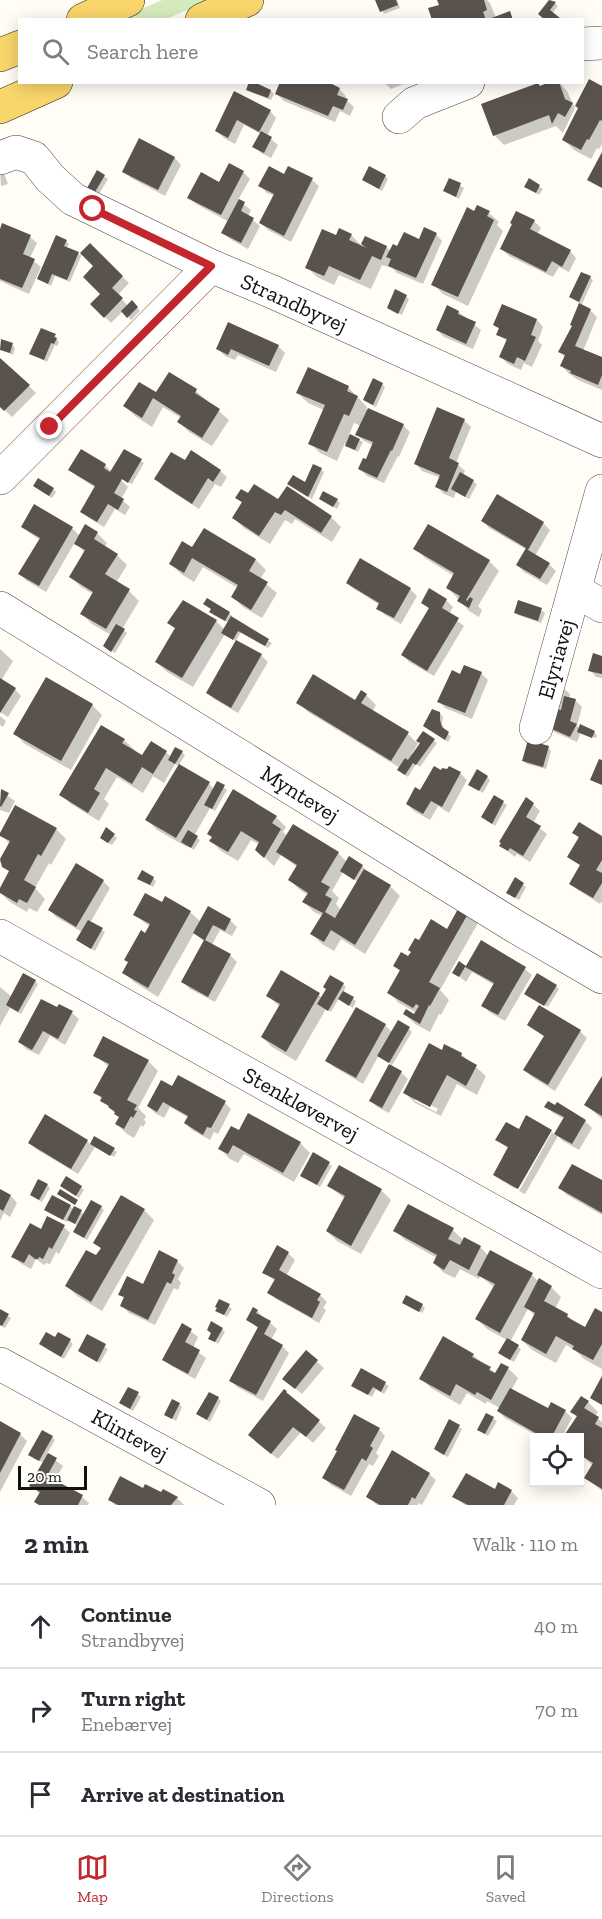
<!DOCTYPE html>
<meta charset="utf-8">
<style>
:root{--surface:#fff;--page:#f7f7f7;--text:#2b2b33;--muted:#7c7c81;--line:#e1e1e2;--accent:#c4262e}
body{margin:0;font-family:"Zilla Slab",serif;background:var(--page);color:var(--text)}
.controls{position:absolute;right:18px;bottom:18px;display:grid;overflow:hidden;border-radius:0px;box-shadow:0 3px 15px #0003}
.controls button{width:54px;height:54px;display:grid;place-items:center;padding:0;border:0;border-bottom:2px solid var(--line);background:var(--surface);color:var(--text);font:30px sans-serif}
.scale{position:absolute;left:18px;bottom:15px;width:69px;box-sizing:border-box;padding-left:6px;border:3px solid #111;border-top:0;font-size:16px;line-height:21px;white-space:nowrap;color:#111;-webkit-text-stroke:4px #fff;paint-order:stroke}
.stop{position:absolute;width:18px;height:18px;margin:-14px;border:4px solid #c4262e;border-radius:50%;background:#fff}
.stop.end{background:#c4262e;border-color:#fff;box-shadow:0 2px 6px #0008}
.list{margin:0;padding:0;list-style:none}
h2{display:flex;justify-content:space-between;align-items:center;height:78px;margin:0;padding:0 24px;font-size:26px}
h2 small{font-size:20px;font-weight:400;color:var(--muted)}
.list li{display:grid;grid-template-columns:39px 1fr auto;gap:18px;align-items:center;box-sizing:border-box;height:84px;padding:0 24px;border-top:2px solid var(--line)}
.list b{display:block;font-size:22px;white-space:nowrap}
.list p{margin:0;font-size:20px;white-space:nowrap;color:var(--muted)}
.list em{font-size:20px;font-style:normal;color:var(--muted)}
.icon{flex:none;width:33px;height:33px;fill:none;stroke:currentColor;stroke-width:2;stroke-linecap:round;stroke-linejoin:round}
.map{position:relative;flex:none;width:602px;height:1505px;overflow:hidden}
.search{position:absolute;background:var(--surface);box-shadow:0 3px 15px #0003;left:18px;right:18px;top:18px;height:66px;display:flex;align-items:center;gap:15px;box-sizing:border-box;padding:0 21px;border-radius:0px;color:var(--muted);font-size:22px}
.sheet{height:330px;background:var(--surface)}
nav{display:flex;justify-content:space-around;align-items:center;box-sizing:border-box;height:84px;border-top:2px solid var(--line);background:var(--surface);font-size:16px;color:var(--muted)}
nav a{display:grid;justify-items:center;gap:3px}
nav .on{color:var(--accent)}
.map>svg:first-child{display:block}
.green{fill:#d5ebbd}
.shadow{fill:#0003;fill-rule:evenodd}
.building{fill:#5a524d}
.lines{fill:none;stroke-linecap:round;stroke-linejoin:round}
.minor-casing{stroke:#444;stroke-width:34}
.major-casing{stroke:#222;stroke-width:34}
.minor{stroke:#fff;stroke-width:33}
.major{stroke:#f9d66b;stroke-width:33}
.route{stroke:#c4262e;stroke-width:8}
.labels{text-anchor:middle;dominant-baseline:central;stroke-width:6;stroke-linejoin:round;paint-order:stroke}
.street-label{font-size:22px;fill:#111;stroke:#fff}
</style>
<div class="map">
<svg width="602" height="1505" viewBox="0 0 602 1505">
<rect width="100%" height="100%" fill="#fffdf5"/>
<!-- green -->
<path class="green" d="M162,0H211L166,19L117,20Z"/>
<!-- shadow -->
<path class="shadow" d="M377,0H397L400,8L384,14Z
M438,0H487L490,3L496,18L509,13L513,20H434L440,5Z
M551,0L558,6L552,14H540Z
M384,82H409L391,89Z
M559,82L567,91L575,108L563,133L556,126L504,145L494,135L541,87Z
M602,88V144L599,149L597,148L591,159L574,150L564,140Z
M248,89L271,91L274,94L271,100L251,92Z
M339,89L346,96L345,99L354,107L350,116L340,111L335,122L284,101L277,94Z
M235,93L270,111L276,118L267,136L278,145L271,158L261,153L254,147L261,134L244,125L235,144L224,138L217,131Z
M140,140L175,158L181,165L165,196L131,178L124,171Z
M289,168L312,180L319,186L291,242L268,230L261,223L275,196L267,193L260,186L285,176Z
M0,170L4,173L8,184L1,186Z
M98,172L108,179L99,194L92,190Z
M243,172L250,179L238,200L251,210L248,216L260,226L248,249L230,239L223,232L229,222L196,204L189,198Z
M385,176L388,179L382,191L364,180Z
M450,180L464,188L459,199L445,191Z
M529,181L543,189L539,195L526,187Z
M475,213H489L499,222L497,225L503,231L468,306L443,294L433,284Z
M534,221L541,228L537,234L570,251L576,258L569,272L559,267L553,277L509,256L502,249L513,225Z
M0,233L30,237L37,243L30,258L41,267L29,294L0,281Z
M436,234L442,241L423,284L397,273L392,268L382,265L371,289L339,275L334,285L317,277L307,267L337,237L351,235L362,246L366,238L387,247L390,251Z
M66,241L69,244L67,248L80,255L90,245L129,283L118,295L128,306L132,302L140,311L131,320L123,311L111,323L92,304L102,294L95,266L82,254L70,282L55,276L51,286L38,278Z
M590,277L593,280L581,306L590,310L597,317L583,351L602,359V390L578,380L568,373L562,366L565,357L560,352L574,327L571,324L580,303L571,297Z
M406,296L409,299L402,315L388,308Z
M459,312L481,330L473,349L444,337L437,330Z
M537,320L543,327L538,341L542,345L532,367L524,363L521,370L508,364L501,357L508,342L498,335L500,330L494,325Z
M55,335L59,343L57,346L55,345L47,362L31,353Z
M2,341L12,345L15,348L13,355L0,349Z
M278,346L285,353L276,372L238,355L235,360L225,356L218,349Z
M0,360L11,368L36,393L12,417L0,406Z
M382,384L385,387L376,407L368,403L365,400Z
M348,387L367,407L366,409L403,425L410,432L399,457L398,456L384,483L367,476L360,469L366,461L373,445L364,441L357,435L361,426L354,423L349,435L363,442L358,452L350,448L345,443L337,461L320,453L310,443L324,410L308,403L298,393Z
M196,391L229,420L212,446L189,432L179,422L181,418L163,407L152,427L135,416L125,406L156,395Z
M464,420L471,427L456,463L465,471L463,475L477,484L469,499L456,492L454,498L444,494L437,487L441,478L422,471L416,464Z
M125,451L144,463L132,484L119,478L128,487L121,499L130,507L125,515L115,509L104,527L89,518L82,512L96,488L77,476L70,470L105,465L112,472Z
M185,462L220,471L227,477L221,487L215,484L199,509L163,486L156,479Z
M321,469L324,472L312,499L292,486L305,484Z
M287,488L331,517L341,527L332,542L295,519L292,524L285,520L270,544L244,528L234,518L243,504L237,498L248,495L279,501Z
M38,489H53L56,492L52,498Z
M321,499L337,500L340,503L337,509Z
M35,506L72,528L80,536L97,533L107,543L104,548L117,555L127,565L116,583L129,591L139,601L122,629L127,633L115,653L108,649L111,635L92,624L82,614L93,594L81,587L71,577L85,553L75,542L46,592L27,581L20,574L40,540L30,533L23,527Z
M483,521L543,523L550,530L535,556L549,564L556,571L547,585L524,572L517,565L527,550L489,528Z
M204,530L256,560L266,570L260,579L277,593L262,618L243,607L233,597L238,588L203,567L194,582L181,574L171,564L193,549Z
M415,548L489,561L499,571L478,606L482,610L479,617L469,611L448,588L454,576L425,558Z
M347,583L410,589L417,596L401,624L385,615L378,608L380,605L354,589Z
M446,600L453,607L449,614L464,626L434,676L409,662L403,655L430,610L423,602Z
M184,602L216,621L225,630L229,623L214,615L212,610L205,604L229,613L232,616L231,618L272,643L268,648L241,632L236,641L261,655L268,662L238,713L214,699L208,693L237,642L225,634L193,687L167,672L157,662L176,629L169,622Z
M519,602L541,610L545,613L541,623L518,615L515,612Z
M0,649L13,661L1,681L15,689L21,696L8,717L0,712Z
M602,658V678L596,677L590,670Z
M481,673L488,680L472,719L445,708L439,701L461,676Z
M563,688L570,694L569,699L575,700L582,707L577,726L580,729L594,732L597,735L596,738L581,732L577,742L554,732L547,725Z
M366,695L376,705L372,712L408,734L417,743L424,733L437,743L420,767L416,764L408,777L402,773L400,768L308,712L298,702H355ZM419,742L421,744L414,754L412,753Z
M92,705L102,715L71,770L25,744L15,734Z
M440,713L443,717L442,724L445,731L451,737L448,742L424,726Z
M0,716L6,721L3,727L0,725Z
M124,740L142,757L166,752L171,757L182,752L185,755L179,765L209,784L214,789L218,783L227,790L215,811L210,808L194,836L200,840L194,850L188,846L187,847L157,830L147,820L179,766L175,764L164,783L153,776L143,793L117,777L104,799L109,804L99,821L71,804L61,794Z
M548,747L551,751L546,769L527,764L524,761Z
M450,768L461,774L467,780L449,813L438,806L430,820L414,811L407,804L441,772L448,771Z
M487,777L490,780L483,793L473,787Z
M1,791L15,801L9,813L0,810Z
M494,797L507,805L495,826L483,817Z
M533,804L540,811L533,823L547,834L530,862L517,854L515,857L501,846Z
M276,817L286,827L283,832L288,837L338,853L347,862L362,866L365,869L364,871L390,886L400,896L365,954L341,939L334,951L322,944L312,934L323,916L314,912L304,902L308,895L300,890L290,880L297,867L281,855L274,866L256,850L260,845L251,840L238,861L221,851L211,841L213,838L209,834ZM343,872L358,882L341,910L336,904L339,898L332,891Z
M56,829L66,839L51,865L49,863L35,888L45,899L37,912L29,908L27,912L10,902L0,892L10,872L0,862L10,844L1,835Z
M574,833L602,838V901L600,904L578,890L571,884L581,866L569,857L580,839Z
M114,835L117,838L112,845L104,841Z
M76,865L103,881L110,888L90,923L105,932L95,951L81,943L82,932L56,917L50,910Z
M153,878L156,881L153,887L142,881Z
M515,879L526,887L519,900L510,895Z
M166,898L190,912L201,922L230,920L237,927L232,936L220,930L212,945L230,955L237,962L215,1002L190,989L183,982L205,942L194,933L158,997L134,982L124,973L150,927L135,915L162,904Z
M468,913L478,923L440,990L449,1000L441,1015L439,1014L430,1032L415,1024L405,1014L415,1016L417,1013L399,1003L389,993L401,972L394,966L409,958L420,942L447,931Z
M481,942L525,969L532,975L505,1021L489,1012L483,1005L494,985L472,972L466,982L454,972L459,963L466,968Z
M35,981L38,984L21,1014L10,1008L0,1026V987L12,997Z
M343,984L346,987L343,992L356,1001L353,1008L339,998L331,1012L326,1009L296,1061L272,1047L262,1037L280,1007L268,996L319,995L322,998L327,989Z
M556,986L559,989L548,1007L529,997Z
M60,1006L72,1013L79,1019L65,1045L50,1036L39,1055L26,1049L20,1042Z
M385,1025L393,1033L409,1029L412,1032L391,1067L401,1072L408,1079L389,1113L377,1107L371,1101L391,1064L379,1055L363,1084L334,1067L327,1061Z
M529,1025L580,1031L587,1038L555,1091L532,1077L525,1070L545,1037Z
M442,1052L461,1054L486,1076L477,1095L457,1084L441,1116L415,1103L405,1093ZM415,1097L438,1109L436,1112L415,1101Z
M95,1055L148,1061L158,1071L138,1108L146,1116L144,1120L146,1122L143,1127L141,1125L134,1138L127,1134L117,1124L120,1118L95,1092L109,1067Z
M602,1079V1119L586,1105Z
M172,1088L225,1103L231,1109L218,1134L214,1132L210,1140L192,1130L185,1123L189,1118L170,1107L164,1118L155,1113L148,1106Z
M546,1107L585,1121L592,1128L579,1150L563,1141L558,1136L525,1194L519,1191L552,1132L555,1135L564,1119L553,1113Z
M519,1131H549L516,1189L502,1181L495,1174L509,1149L497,1140Z
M239,1132L300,1143L310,1153L294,1182L244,1154L238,1163L230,1159L220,1149Z
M95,1138L117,1152L114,1157L95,1147L78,1174L36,1149L30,1143L87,1141L91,1145Z
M314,1154L332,1166L320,1187L305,1178Z
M602,1182V1215L567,1195L560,1188Z
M47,1185L50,1188L42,1202L35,1198Z
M62,1186L81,1187L84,1190L79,1198Z
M329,1186L381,1190L391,1200L361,1254L337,1241L327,1231L345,1199Z
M0,1191L11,1196L17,1203L10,1217L4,1213L0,1221Z
M70,1206L74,1210L75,1208L85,1215L101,1207L104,1210L87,1240L75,1232L78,1226L68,1219L67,1222L49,1212Z
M144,1210L154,1220L102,1311L77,1296L67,1286L97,1257L102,1249L95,1243Z
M64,1227L70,1233L59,1254L56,1252L50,1264L46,1263L44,1265L36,1259L31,1269L20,1263L13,1256Z
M395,1230H453L464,1241L465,1239L481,1248L489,1256L532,1275L539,1282L551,1287L561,1297L555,1309L567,1315L575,1323L586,1329L602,1313V1369L584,1359L575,1350L566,1345L556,1363L532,1350L522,1340L535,1316L528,1309L510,1342L521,1349L514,1362L503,1356L507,1340L487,1329L477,1319L495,1288L480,1276L479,1279L460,1269L455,1278L444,1273L434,1263L437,1258L405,1240Z
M288,1253L295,1260L286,1276L320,1295L327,1302L323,1308L326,1310L319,1323L276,1299L269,1293L275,1281L264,1272Z
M177,1261L184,1268L178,1279L181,1283L178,1290L174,1288L155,1325L129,1313L122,1306L125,1299L120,1294L144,1286Z
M404,1303L422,1305L425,1308L422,1313Z
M229,1306L232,1309L227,1317L217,1311Z
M0,1311L11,1318L5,1328L0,1325Z
M257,1311L277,1329L271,1340L282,1346L289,1353L263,1401L237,1387L231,1381L259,1329L248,1320Z
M183,1325L198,1337L193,1348L206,1358L195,1379L171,1366L164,1360Z
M222,1329L225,1332L218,1344L210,1338Z
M88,1336L108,1349L100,1363L83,1354Z
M55,1340L70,1341L73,1344L64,1359L44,1347Z
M306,1352L324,1368L302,1394L291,1385Z
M473,1355L496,1374L502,1365L508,1368L518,1378L511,1391L548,1410L565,1411L572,1418L561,1438H541L505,1418L498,1411L500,1408L487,1401L486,1404L467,1393L460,1405L431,1388L421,1378Z
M362,1370L389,1386L384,1394L376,1389L372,1397L353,1386Z
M284,1391L326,1428L313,1443L301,1432L278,1459L256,1442Z
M138,1394L141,1397L133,1411L121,1403Z
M218,1398L221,1401L210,1422L198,1414Z
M588,1402L598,1412L595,1416L602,1422V1491L586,1478L593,1466L580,1454L581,1446L577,1417L572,1412Z
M179,1404L182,1407L176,1421L166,1415Z
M487,1415L497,1421L488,1436L479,1430Z
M450,1421L462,1429L448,1457L438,1452Z
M0,1423L20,1434L27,1441L0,1492Z
M379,1429L385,1436L376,1453L379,1456L373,1466L369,1464L351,1496L331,1485L324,1478Z
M52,1437L55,1440L47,1454L63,1466L54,1482L82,1497L89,1503L88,1505H39L40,1494L31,1485L44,1463L33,1458Z
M429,1474L436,1480L422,1505L419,1503L418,1505H377L368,1497Z
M143,1490L177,1498L184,1505H115L110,1500Z
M495,1491H511L518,1498L514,1505H465L454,1496Z"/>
<!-- building -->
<path class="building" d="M375,0H396L398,5L380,12Z
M437,0H484L487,10L483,12L486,20H432L428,8L439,5Z
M549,0L556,2L550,10L560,18L559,20H545L538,14Z
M510,11L513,20H489V19Z
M589,79L602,86V121L600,120L589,140L587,139L581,150L562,140L578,108L575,106Z
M249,82H254L271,90L268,98L246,90Z
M280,82H328L340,88L337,95L348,99L343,110L333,106L328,116L275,94Z
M549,82H559L565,99L573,103L565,117L558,113L552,124L549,115L493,136L481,104L538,83L540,86Z
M234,91L271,110L259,132L237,120L228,138L215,131Z
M261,131L272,137L264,153L252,147Z
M139,138L175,157L158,190L122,172Z
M602,152V188L587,180Z
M229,163L244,171L221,215L187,198L201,172L219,182Z
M269,166L284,174L288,166L313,178L284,236L259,223L274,194L258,186Z
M369,166L386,175L379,189L362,180Z
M97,170L105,175L95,192L87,188Z
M449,178L461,183L456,197L443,191Z
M529,178L540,185L536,193L524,187Z
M239,199L245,202L241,211L254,218L241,243L221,233Z
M477,205L490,211L487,216L494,220L458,297L431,285L467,207L474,211Z
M516,211L535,220L530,229L571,250L562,267L552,261L546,272L500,249L512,224L510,223Z
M2,223L31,235L23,254L35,259L22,288L0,279V229Z
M424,227L437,233L416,278L388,266L391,259L386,257L393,244L397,246L404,232L419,239Z
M339,228L352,234L349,240L367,248L361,244L365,236L387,246L381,260L372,256L360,280L329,266L324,276L305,268L322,229L336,235Z
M56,235L67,240L64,246L79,252L67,280L52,274L48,284L37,279Z
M90,243L123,276L112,288L123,298L104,318L90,304L100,294L83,277L93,266L80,253Z
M581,272L591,276L579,302L569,297Z
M395,289L407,295L398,314L387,308Z
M132,300L138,307L127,318L121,311Z
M579,303L591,309L575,346L602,357V375L598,385L570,373L571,371L560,366L565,355L558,352L572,326L570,325Z
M502,304L537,319L531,335L536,337L525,361L517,357L514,364L499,357L507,339L496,335L499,328L493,325Z
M447,305L459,311L458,314L476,322L466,344L436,330Z
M228,322L279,345L269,366L231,349L228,355L216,349Z
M41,328L56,334L54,337L57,338L54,344L51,343L44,360L29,354Z
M1,339L13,343L10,353L0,350Z
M0,358L30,385L4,411L0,407Z
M308,367L349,386L347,391L358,396L349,416L344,414L327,452L308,444L325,405L296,393Z
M169,372L197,389L195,393L220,409L202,438L177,422L181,416L153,398L142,418L123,406L139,382L156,392Z
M373,378L383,383L373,405L363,400Z
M437,407L465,419L449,458L459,463L447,492L435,487L440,475L414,464Z
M368,408L404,424L392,451L391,450L377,478L358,469L363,458L366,459L373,442L355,435Z
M350,434L360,439L355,450L345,446Z
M81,449L106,464L104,468L110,472L124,449L142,459L128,483L122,479L114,493L124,499L118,510L108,504L97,522L80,512L95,486L68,470Z
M191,450L221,470L213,482L208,478L192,504L154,479L171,452L185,460Z
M313,464L322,468L308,497L287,484L293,475L305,482Z
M460,472L474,480L465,497L451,489Z
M38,478L54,488L49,496L33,486Z
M254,484L278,499L287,486L332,516L321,533L285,510L281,515L275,512L259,536L232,518L242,502L235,498L241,489L248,493Z
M323,491L338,499L333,507L319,499Z
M497,494L544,522L528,550L550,563L540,579L516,565L526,548L481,521Z
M34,504L73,527L39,586L18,574L40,538L21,527Z
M85,524L98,532L94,539L118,554L105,574L130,589L106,629L80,614L93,592L69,577L85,550L74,544Z
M428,524L490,560L466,600L467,601L470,597L473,599L469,608L457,601L460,596L446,588L454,573L413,549Z
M204,528L256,559L249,571L268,582L251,610L231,597L238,585L192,558L184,573L169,564L182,541L192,547Z
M360,558L411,588L394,618L376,609L379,603L346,583Z
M429,588L447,599L442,608L459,618L427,671L401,655L429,608L421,603Z
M207,598L230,612L225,621L209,612L211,609L203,604Z
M183,600L217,620L182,678L155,662L175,628L167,623Z
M518,600L542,608L538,621L514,613Z
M231,616L269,639L265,646L238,631L233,640L221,633Z
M116,624L125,629L111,652L103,646Z
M236,640L262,654L231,708L206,693Z
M593,653L602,656V674L588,671Z
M464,665L482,672L465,713L437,702L452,670L460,674Z
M313,674L355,700L361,690L367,694L361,703L409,732L391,761L296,703Z
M46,677L93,704L61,761L13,734Z
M0,678L16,688L0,713Z
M564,696L576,699L570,721L577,724L570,737L545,726L557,709L561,710Z
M432,709L440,712V720L442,727L449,732L445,740L423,726Z
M580,724L595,731L592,738L577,732Z
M101,725L125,739L122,743L142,755L151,741L167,751L153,774L142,767L132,784L106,768L94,789L100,793L88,813L59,795Z
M423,731L435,739L416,765L413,763L405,775L397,770L405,758L408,760L420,743L416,741Z
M528,740L549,746L543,767L522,761Z
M175,747L183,751L175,764L168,760Z
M599,759L602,760V785L590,780Z
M179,764L210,782L176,838L145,820Z
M434,766L441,770L442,768L447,769L449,766L461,772L442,807L431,801L423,814L406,804L415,787L420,790Z
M477,769L488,776L479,791L468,785Z
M217,781L225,785L212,809L204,805Z
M1,789L9,793L1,807L0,806Z
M233,789L277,816L272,823L281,829L264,858L255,850L259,842L241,831L228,852L209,841L212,837L207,834Z
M494,795L504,801L492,824L481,817Z
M526,797L534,803L526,817L541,826L523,856L510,848L508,851L499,846L501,843L499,842Z
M15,805L57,828L41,856L38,854L24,880L36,887L27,903L19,899L17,903L0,893V888L9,871L2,867L0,859L10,841L0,836V833Z
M579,822L602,836V860L596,870L602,873V883L593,898L569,884L580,865L567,857L579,837L572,833Z
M293,824L339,852L321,882L330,887L325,895L332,899L325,912L335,918L364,869L391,885L355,945L331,930L324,942L310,934L323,913L302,902L308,893L288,880L297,865L276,852Z
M106,827L115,834L108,843L100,838Z
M188,830L198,836L191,848L181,842Z
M349,856L363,865L354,880L340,871Z
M76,863L104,880L76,927L48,910Z
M142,870L154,877L150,885L137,879Z
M515,877L524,883L515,898L506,893Z
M145,893L162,902L165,896L191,911L148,988L122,973L128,962L124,960L141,930L145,933L150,924L133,915Z
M208,906L231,919L225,931L213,925L205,940L231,954L208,997L181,982L204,940L193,933Z
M459,907L469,912L429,982L440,988L430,1006L429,1005L420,1024L403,1014L406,1009L414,1014L419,1006L416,1004L413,1008L387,993L400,970L393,966L401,952L408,956L411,952L408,950L415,938L419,940L431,919L447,929Z
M88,920L103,928L91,949L76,940Z
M481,940L526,967L498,1015L481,1006L494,983L465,967L459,977L452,973L459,961L466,966Z
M281,970L320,993L286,1052L261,1037L280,1004L266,996Z
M23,973L36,980L18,1012L6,1005Z
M537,973L557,985L544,1006L524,994Z
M330,975L344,983L328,1011L317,1004L326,989L323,987Z
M343,991L354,997L349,1006L338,999Z
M41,999L57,1007L59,1004L73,1011L58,1039L43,1031L32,1050L18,1042Z
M539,1005L581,1030L548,1085L523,1070L544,1036L527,1025Z
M356,1007L386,1024L356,1078L325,1061Z
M398,1020L410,1027L389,1063L377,1056Z
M103,1036L149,1060L127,1100L137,1105L134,1110L137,1111L133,1118L131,1116L124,1129L115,1124L119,1117L114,1114L115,1112L108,1107L109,1106L100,1101L102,1097L93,1093L109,1064L93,1056Z
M429,1043L442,1050L444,1044L462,1053L461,1056L477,1065L466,1086L447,1075L430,1107L403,1093Z
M389,1064L402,1071L382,1108L369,1101Z
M178,1075L226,1101L211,1128L207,1127L203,1135L184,1123L188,1116L163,1102L157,1112L147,1106L161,1080L172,1086Z
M602,1076V1116L584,1105Z
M548,1101L555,1105L557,1102L586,1120L572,1144L554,1134L564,1117L544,1107Z
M248,1113L301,1142L283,1173L233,1145L228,1154L218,1149L231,1126L239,1130Z
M45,1114L88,1140L71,1169L28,1143Z
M526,1115L552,1130L518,1189L493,1175L508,1147L495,1140L506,1122L519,1129Z
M94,1136L115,1148L110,1156L90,1144Z
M313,1152L330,1162L317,1185L300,1176Z
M572,1164L602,1180V1213L558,1188Z
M339,1165L382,1189L351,1246L326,1231L345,1196L327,1186Z
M66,1176L82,1186L76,1196L60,1186Z
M38,1179L48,1184L39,1200L30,1195Z
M0,1189L11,1195L3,1211L0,1209Z
M60,1189L78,1200L75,1205L57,1194Z
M52,1195L71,1205L63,1220L44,1210Z
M121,1195L145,1209L91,1302L65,1286L86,1250L96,1255L101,1248L93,1243Z
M91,1200L102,1206L84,1238L73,1232Z
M408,1204L454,1228L448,1239L460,1245L464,1237L481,1246L469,1270L450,1260L444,1270L433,1263L437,1255L393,1231Z
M74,1206L82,1210L75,1224L67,1220Z
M47,1216L65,1225L52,1249L49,1247L43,1259L39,1257L38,1259H35L29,1254L24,1263L11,1257L30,1223L41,1229Z
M277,1245L289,1252L279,1270L321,1294L317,1300L320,1302L312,1318L267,1293L275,1279L262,1273Z
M159,1250L178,1260L172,1273L175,1275L171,1284L167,1282L148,1320L120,1306L124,1297L118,1295L127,1276L143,1284Z
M490,1250L533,1273L500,1333L475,1319L495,1284L477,1275Z
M539,1278L552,1286L544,1301L568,1314L567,1317L585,1327L595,1308L602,1312V1344L593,1360L572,1349L574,1346L556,1336L546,1354L521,1340L535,1313L524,1307Z
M406,1295L423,1304L419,1312L402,1303Z
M219,1299L230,1304L224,1315L215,1311L217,1308L215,1307Z
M253,1307L258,1310L256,1313L271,1321L264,1334L283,1345L256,1395L229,1381L258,1327L246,1320Z
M0,1309L9,1314L2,1326L0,1325Z
M211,1321L223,1328L215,1342L208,1339L211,1333L207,1330Z
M182,1323L192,1329L185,1342L200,1350L188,1374L162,1360Z
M46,1332L55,1337L58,1332L71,1339L61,1357L39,1344Z
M87,1334L106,1344L97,1362L78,1351Z
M443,1336L474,1354L472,1357L491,1367L489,1370L495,1373L501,1363L509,1367L491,1400L477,1392L475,1395L456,1384L450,1396L419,1379Z
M507,1338L519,1345L510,1360L498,1353Z
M306,1350L318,1360L295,1389L282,1379Z
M361,1368L386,1382L381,1392L373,1387L368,1395L351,1386Z
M602,1376V1405L590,1398Z
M128,1387L139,1392L130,1409L119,1403Z
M510,1388L548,1408L551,1402L566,1410L551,1438H544L497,1411Z
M284,1389L287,1391L286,1392L320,1420L306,1437L293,1427L271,1454L248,1435Z
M209,1392L219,1397L207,1420L196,1414Z
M581,1396L589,1401L584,1408L599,1417L595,1424L602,1428V1489L584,1478L593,1463L580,1455V1438H570L565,1434L577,1416L570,1412Z
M172,1399L180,1403L172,1419L164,1415Z
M486,1413L494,1417L485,1434L477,1430Z
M354,1414L380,1428L370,1446L373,1448L366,1461L362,1458L344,1490L322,1478L337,1451L335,1450Z
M449,1419L460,1425L444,1455L434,1449Z
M0,1421L21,1433L0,1473Z
M42,1430L53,1436L39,1461L28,1455Z
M392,1450L430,1473L415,1499L412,1497L408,1505H380L366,1497Z
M48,1453L57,1458L47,1476L83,1495L78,1505H39L34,1502L40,1492L29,1486Z
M466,1473L495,1489L498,1482L512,1490L504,1505H468L452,1497Z
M120,1476L143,1488L145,1484L161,1492L163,1489L178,1497L171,1505H118L108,1500Z"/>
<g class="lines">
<defs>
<path id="minor" d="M582,44L602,43
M399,117L415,103L468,82
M0,158L16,152L34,158L50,178L73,199L211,266L275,293L602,441
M0,478L211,266
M575,590L602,606
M0,608L516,927L602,977
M536,728L602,491
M0,936L602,1272
M0,1364L259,1505"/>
<path id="major" d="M83,20L128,0
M202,20L247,0
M0,55L20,47
M0,107L56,82"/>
</defs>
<!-- minor casing -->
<use href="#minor" class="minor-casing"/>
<!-- major casing -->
<use href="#major" class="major-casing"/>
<!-- minor -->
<use href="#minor" class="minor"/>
<!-- major -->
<use href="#major" class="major"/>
</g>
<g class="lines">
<!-- route -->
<path class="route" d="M50,427L211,266L93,209"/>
</g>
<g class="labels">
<!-- street labels -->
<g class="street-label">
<text transform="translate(294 303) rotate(24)">Strandbyvej</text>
<text transform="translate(556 659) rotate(-74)">Elyriavej</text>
<text transform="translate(300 794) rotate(32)">Myntevej</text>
<text transform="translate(301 1104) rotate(29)">Stenkløvervej</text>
<text transform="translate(130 1435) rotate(29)">Klintevej</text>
</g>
</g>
</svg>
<div class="controls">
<button><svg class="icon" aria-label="locate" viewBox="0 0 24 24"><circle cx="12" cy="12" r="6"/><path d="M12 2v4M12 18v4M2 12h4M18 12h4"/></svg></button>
</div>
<div class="scale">20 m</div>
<div class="stop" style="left:93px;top:209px"></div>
<div class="stop end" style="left:50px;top:427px"></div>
<div class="search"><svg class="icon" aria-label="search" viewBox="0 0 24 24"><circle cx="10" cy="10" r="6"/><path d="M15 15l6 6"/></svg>Search here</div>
</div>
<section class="sheet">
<h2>2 min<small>Walk · 110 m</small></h2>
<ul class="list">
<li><svg class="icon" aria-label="ahead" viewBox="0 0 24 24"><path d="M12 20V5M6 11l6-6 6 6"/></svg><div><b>Continue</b><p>Strandbyvej</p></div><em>40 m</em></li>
<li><svg class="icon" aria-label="right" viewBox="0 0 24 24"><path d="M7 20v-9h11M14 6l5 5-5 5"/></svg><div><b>Turn right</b><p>Enebærvej</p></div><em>70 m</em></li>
<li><svg class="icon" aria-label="arrive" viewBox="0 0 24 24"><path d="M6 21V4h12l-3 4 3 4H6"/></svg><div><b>Arrive at destination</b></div></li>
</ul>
</section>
<nav>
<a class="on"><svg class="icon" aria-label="map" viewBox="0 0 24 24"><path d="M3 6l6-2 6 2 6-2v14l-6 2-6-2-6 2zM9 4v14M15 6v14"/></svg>Map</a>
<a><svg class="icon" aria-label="directions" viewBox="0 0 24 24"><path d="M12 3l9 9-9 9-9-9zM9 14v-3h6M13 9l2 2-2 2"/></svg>Directions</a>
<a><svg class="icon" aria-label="saved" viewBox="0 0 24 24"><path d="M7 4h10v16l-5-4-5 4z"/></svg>Saved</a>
</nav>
